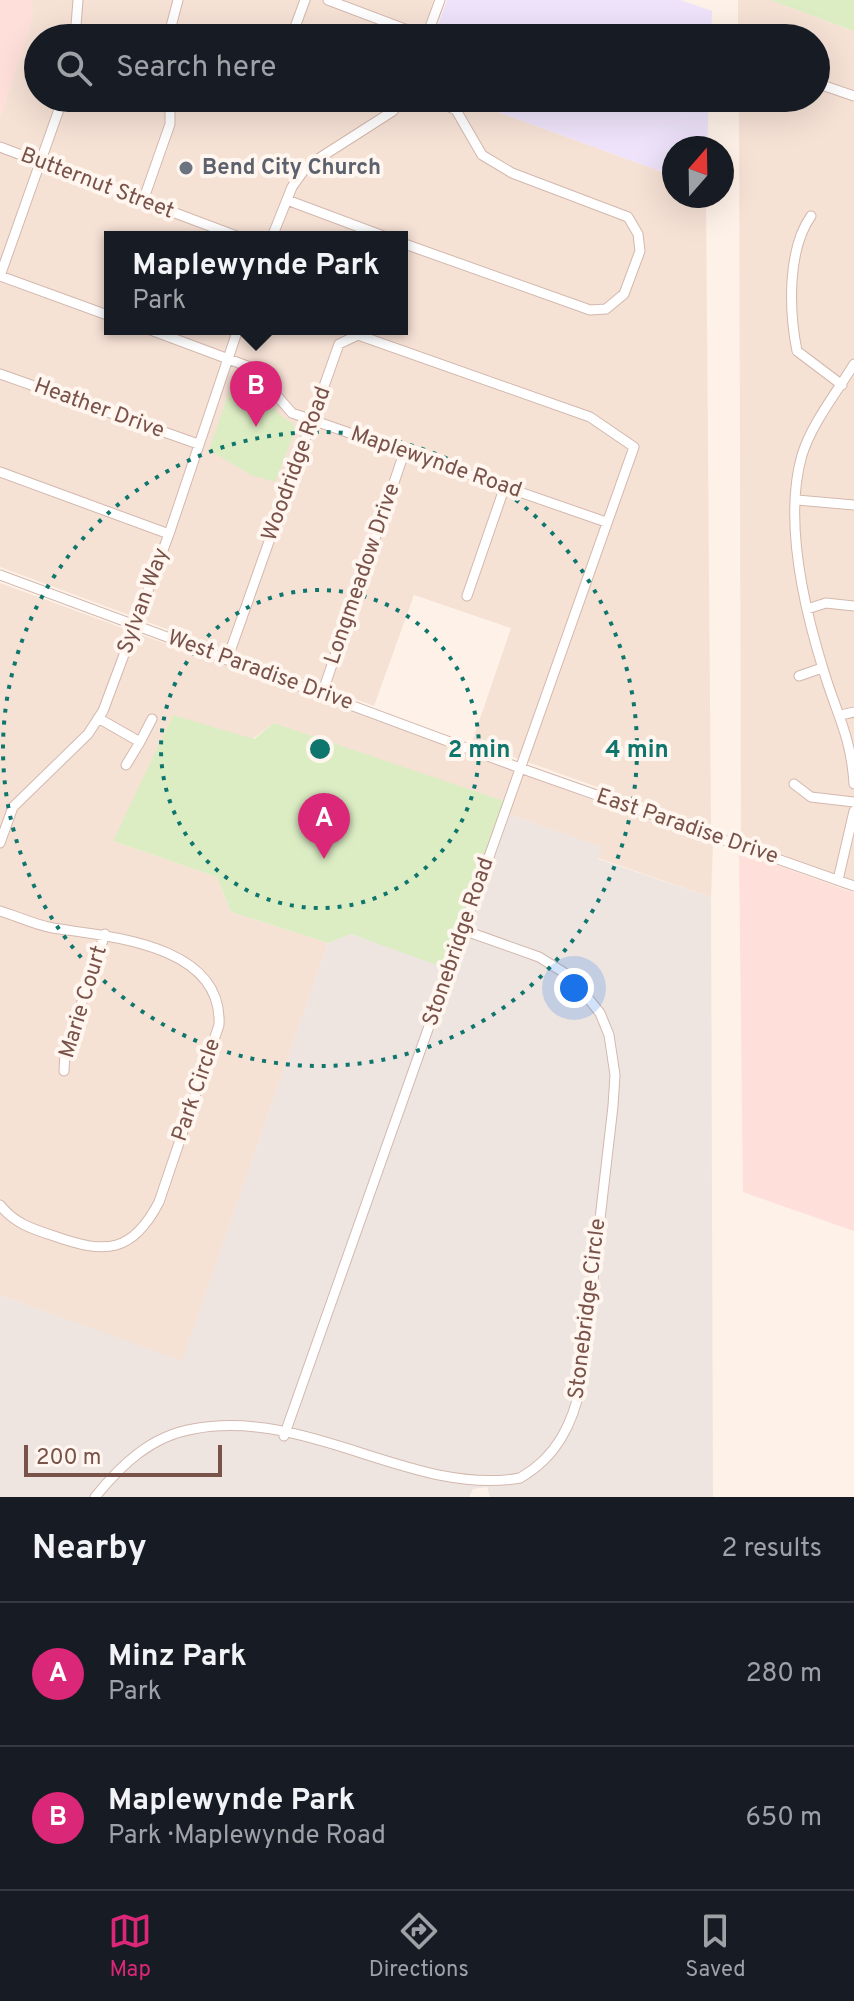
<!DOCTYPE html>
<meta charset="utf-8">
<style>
:root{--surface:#171b24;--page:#242831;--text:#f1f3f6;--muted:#9ea1a6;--line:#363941;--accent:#db2777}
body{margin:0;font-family:Overpass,sans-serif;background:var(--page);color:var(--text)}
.compass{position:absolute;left:662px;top:136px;width:72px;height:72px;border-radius:50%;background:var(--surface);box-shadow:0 8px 32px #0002;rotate:20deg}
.scale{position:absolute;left:24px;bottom:20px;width:198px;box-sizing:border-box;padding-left:8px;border:4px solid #795249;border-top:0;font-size:22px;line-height:28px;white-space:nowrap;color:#795249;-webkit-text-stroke:6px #fff6ef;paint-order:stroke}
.you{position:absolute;left:574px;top:988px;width:28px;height:28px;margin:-20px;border:6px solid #fff;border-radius:50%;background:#1a73e8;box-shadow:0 0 0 12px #1a73e833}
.badge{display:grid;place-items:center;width:52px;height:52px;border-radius:50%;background:var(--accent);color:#fff;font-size:26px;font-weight:700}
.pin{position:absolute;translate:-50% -66px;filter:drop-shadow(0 2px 4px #0008)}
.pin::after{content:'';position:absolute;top:42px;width:28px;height:24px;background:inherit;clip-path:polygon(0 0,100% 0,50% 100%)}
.popup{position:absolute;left:104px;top:231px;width:304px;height:104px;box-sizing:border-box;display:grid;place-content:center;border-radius:0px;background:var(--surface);filter:drop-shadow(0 2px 6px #0005);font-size:26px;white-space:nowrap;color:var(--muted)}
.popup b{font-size:30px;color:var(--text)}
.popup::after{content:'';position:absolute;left:50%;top:100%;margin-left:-16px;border:16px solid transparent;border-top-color:var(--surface)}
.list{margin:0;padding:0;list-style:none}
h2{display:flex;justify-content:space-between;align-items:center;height:104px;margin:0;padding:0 32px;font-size:34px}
h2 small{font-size:26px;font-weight:400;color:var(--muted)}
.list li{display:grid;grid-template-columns:52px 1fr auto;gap:24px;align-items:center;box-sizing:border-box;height:144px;padding:0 32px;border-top:2px solid var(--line)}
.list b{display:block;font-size:30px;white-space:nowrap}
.list p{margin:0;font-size:26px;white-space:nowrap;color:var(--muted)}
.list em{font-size:26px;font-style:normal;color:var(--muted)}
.icon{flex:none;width:44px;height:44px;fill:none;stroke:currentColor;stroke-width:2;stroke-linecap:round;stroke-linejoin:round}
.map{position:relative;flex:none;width:854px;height:1497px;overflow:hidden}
.search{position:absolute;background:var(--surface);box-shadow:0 8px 32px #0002;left:24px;right:24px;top:24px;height:88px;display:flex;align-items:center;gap:20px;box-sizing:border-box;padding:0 28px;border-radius:44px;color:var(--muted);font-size:30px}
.sheet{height:392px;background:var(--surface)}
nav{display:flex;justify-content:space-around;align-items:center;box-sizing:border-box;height:112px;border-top:2px solid var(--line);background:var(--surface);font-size:22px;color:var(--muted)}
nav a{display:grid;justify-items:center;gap:4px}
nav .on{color:var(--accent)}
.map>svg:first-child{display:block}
.residential{fill:#f6e1d5;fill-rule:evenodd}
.commercial{fill:#fedfda}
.industrial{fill:#eee5e1}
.education{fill:#eee3fa}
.green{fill:#dcedc4}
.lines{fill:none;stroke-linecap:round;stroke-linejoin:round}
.minor-casing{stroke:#d3b8ae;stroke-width:11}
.minor{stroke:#fff;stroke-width:9}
.ring{fill:none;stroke:#0f766e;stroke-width:4;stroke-dasharray:4 8}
.worship-dot{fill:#6b7280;stroke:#fff6ef;stroke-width:3}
.labels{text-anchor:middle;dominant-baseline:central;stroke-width:8;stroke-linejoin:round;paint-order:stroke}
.worship-label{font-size:22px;font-weight:bold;fill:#5b616d;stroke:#fff6ef;text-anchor:start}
.street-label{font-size:22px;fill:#795249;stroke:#fff6ef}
.centre{fill:#0f766e;stroke:#fff6ef;stroke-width:4}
.ring-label{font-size:24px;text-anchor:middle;font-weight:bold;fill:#0f766e;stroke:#fff6ef;stroke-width:8;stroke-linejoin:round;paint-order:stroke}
</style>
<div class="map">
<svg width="854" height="1497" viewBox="0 0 854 1497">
<rect width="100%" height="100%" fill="#fef1e7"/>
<!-- residential -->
<path class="residential" d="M32,0H434L420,38H38V98H412L456,116L473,103L674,176V196H706L711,828L472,742L511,628L414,595L374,706L0,567V119L32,18ZM110,237H402V329H110Z
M738,0H770L854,31V881L741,840L739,98H816V38H738Z
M0,583L713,844L711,897L598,858L601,847L508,814L511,804L274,723L113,841L217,877L231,912L328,943L182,1362L0,1295Z"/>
<!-- commercial -->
<path class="commercial" d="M0,0H32L33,18L0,119Z
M739,851L854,893V1231L743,1192Z"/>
<!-- industrial -->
<path class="industrial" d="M508,814L602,847L598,859L711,897L713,1497H490L487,1487L473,1489L469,1497H0V1295L182,1361L328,943L351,934L454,970Z"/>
<!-- education -->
<path class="education" d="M447,0H680L712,11L711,38H433Z
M441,98H709L707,148H674V176L473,103L463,110Z"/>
<!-- green -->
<path class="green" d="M770,0H854V31Z
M236,372C261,385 268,412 293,423L295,431L275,482L251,475L209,450Z
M173,715L254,739L274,723L504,801L445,968L351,934L328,943L231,912L217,877L113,841Z"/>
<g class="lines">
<defs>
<path id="minor" d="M328,0L426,37
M75,38L78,0
M168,38L178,0
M291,38L305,0
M426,38L440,0
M816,83L854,96
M0,147L239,237
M287,200L386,237
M143,201L170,124V98
M811,216C787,250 789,311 797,351L842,385
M272,237L292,187L307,166L393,111L403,98
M402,243L590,310L606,309L624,294L640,251L638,234L628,217L512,173L482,155L456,110L429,98
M0,276L63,98
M0,276L110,316
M148,329L247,366L258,374L292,413L606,522
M854,364C837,392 812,423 802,455C783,521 804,608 824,672C837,715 851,736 854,784
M0,374L198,444
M0,472L169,534
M797,500L854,505
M0,575L520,768L854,886
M467,596L505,486
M807,609L826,603L854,606
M227,660L339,344L358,335L590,417L634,447L284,1436
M799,676L822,668
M322,694L404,453
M841,715L854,712
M98,718L140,742L126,765
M140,742L152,719
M794,784L811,797L854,802
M0,843L13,807L88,734L103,711L169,534L238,329
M838,880L854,811
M0,911C17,916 35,925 53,928C112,937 223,945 219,1025L159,1202C132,1254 105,1254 54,1236C32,1229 14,1223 0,1205
M64,1071L65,1052L105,934
M95,1497C121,1465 151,1436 193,1429C307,1407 414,1497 520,1478C557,1457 573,1423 581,1384L613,1106L615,1075L609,1035L600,1013L571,977L539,957L463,930"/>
</defs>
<!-- minor casing -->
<use href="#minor" class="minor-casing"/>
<!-- minor -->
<use href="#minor" class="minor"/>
</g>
<!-- distance rings -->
<g class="ring">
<circle cx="320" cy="749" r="159"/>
<circle cx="320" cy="749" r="317"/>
</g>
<!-- markers -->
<circle class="worship-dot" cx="186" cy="168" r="8"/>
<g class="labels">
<!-- worship labels -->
<g class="worship-label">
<text x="202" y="168">Bend City Church</text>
</g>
<!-- street labels -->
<g class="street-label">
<text transform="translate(97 184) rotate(21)">Butternut Street</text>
<text transform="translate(99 409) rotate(20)">Heather Drive</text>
<text transform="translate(436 463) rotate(19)">Maplewynde Road</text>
<text transform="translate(297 464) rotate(-70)">Woodridge Road</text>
<text transform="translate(363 574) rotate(-71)">Longmeadow Drive</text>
<text transform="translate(144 601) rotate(-70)">Sylvan Way</text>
<text transform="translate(260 671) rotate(20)">West Paradise Drive</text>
<text transform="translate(687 827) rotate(19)">East Paradise Drive</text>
<text transform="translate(459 942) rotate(-71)">Stonebridge Road</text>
<text transform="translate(84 1002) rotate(-73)">Marie Court</text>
<text transform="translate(197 1090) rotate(-71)">Park Circle</text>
<text transform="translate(588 1309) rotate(-83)">Stonebridge Circle</text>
</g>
</g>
<circle cx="320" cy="749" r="12" class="centre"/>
<g class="ring-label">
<text x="479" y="757">2 min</text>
<text x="637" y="757">4 min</text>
</g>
</svg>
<svg class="compass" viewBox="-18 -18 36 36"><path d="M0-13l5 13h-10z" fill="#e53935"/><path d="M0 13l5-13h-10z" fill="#9ea1a6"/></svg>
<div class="scale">200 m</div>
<div class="you"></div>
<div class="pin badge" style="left:324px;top:859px">A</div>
<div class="pin badge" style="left:256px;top:427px">B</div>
<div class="popup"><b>Maplewynde Park</b>Park</div>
<div class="search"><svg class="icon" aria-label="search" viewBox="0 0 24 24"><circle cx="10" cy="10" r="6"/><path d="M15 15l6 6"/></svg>Search here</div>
</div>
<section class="sheet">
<h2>Nearby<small>2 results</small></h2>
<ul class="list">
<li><span class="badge">A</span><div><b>Minz Park</b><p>Park</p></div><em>280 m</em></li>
<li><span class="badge">B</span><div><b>Maplewynde Park</b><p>Park · Maplewynde Road</p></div><em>650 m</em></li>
</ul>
</section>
<nav>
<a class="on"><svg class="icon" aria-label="map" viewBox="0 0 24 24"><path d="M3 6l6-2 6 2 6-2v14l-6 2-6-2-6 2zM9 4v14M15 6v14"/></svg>Map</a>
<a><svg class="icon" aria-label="directions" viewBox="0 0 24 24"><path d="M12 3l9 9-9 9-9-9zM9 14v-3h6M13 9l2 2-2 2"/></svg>Directions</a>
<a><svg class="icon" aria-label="saved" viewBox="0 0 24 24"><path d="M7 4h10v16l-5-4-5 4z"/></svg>Saved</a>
</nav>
